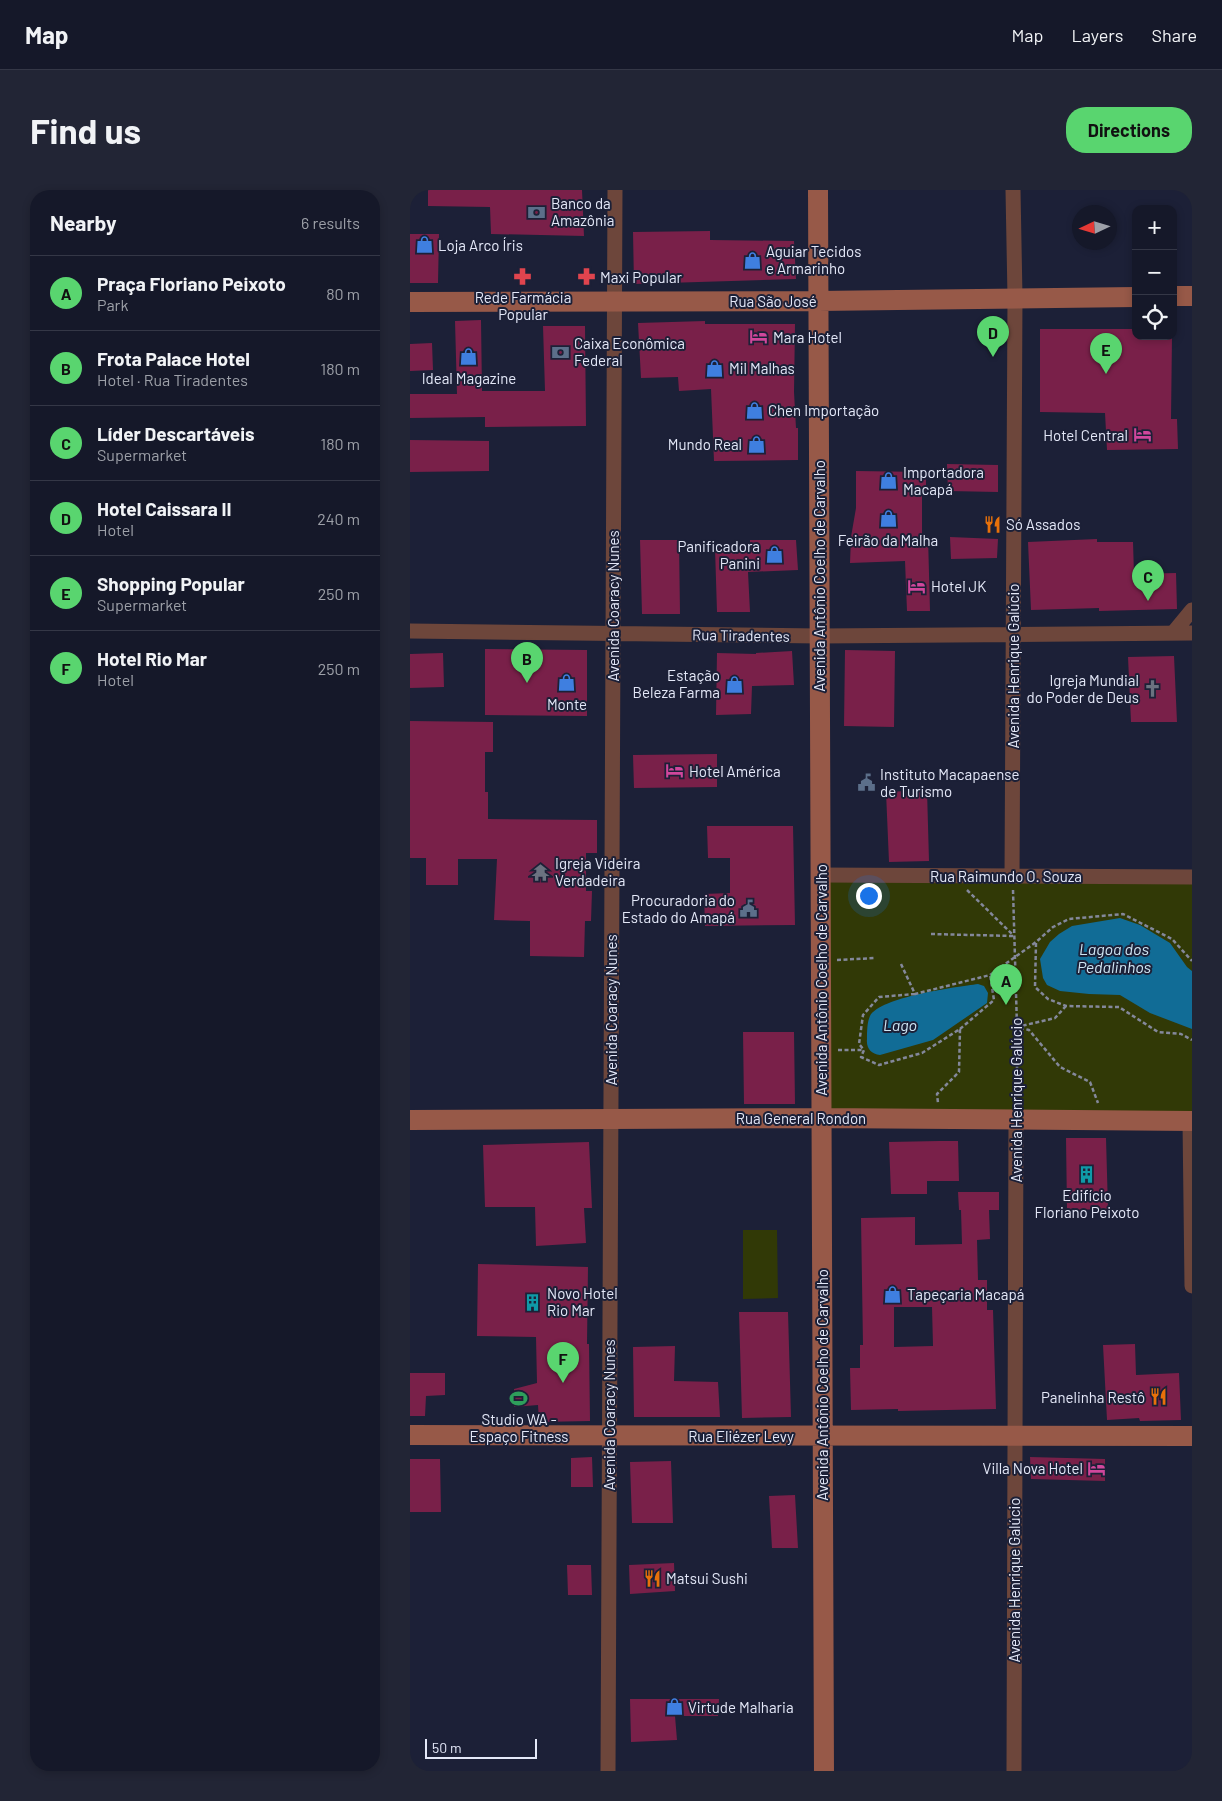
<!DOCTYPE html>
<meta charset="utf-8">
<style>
:root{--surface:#151829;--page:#222535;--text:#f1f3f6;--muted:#9da0a8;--line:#343746;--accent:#59d56f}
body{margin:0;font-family:Barlow,sans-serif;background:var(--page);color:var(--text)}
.controls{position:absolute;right:15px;top:15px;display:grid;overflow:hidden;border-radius:10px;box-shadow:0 2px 8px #0003}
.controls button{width:45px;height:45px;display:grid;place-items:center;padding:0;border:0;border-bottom:1px solid var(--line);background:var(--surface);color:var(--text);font:25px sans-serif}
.compass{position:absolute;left:662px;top:15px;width:45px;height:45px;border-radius:50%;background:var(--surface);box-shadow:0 2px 8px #0003;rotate:266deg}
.scale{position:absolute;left:15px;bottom:12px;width:112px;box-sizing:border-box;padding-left:5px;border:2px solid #e4e8f8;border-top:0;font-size:14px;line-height:18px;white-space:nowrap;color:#e4e8f8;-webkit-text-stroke:4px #1c2037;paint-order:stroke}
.you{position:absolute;left:458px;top:705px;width:18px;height:18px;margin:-12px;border:4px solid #fff;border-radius:50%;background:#1a73e8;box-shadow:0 0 0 8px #1a73e833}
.badge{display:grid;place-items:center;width:32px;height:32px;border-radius:50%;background:var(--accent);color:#111;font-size:16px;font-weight:700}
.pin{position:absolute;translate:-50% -41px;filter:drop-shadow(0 1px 2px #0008)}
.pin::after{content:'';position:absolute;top:26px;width:18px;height:15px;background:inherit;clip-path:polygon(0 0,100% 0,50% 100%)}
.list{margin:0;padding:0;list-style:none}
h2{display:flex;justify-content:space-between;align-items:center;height:65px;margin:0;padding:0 20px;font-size:21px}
h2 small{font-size:16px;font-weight:400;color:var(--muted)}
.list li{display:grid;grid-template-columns:32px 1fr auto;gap:15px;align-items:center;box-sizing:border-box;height:75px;padding:0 20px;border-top:1px solid var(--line)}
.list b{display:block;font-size:19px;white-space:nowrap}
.list p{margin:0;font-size:16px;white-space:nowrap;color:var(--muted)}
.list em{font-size:16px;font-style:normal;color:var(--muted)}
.icon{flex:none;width:28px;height:28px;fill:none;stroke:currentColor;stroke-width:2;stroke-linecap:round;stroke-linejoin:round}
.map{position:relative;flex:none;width:782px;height:1581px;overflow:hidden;border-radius:20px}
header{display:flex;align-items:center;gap:30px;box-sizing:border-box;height:70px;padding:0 25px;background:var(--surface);border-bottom:1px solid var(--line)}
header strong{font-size:24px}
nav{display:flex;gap:28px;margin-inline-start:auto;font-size:18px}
.intro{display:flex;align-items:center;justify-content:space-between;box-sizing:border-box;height:120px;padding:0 30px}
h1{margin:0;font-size:35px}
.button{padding:12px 22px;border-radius:20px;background:var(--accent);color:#111;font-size:18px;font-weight:700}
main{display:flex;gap:30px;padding:0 30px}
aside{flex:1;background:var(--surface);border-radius:20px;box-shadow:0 2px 8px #0003}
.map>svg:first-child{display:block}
.green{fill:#313906}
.water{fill:#116c96}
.building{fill:#792049;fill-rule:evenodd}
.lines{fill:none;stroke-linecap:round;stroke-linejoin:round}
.path{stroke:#84889b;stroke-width:2.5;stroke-dasharray:4 2.5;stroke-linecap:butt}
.street{stroke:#6d463b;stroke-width:15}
.secondary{stroke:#975948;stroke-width:20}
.labels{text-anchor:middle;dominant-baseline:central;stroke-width:4;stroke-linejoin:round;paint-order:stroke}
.poi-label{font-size:15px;fill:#e4e8f8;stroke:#1c2037;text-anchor:start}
.street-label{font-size:15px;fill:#e4e8f8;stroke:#1c2037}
.water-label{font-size:16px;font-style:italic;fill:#d0e7f5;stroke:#1c2037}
</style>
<header>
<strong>Map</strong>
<nav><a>Map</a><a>Layers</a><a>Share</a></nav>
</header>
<div class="intro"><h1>Find us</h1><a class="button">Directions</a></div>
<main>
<aside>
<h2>Nearby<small>6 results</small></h2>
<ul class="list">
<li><span class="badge">A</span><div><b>Praça Floriano Peixoto</b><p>Park</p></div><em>80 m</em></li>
<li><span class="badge">B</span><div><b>Frota Palace Hotel</b><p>Hotel · Rua Tiradentes</p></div><em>180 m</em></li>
<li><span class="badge">C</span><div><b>Líder Descartáveis</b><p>Supermarket</p></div><em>180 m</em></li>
<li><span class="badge">D</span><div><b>Hotel Caissara II</b><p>Hotel</p></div><em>240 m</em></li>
<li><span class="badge">E</span><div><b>Shopping Popular</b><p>Supermarket</p></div><em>250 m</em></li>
<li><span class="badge">F</span><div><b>Hotel Rio Mar</b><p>Hotel</p></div><em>250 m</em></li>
</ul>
</aside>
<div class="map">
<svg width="782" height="1581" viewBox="0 0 782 1581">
<rect width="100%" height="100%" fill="#1c2037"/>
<!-- green -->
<path class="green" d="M410,685L782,687V931L412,928Z
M333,1040H367L368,1108L333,1109Z"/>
<!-- water -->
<path class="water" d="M710,728L730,735L760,753L777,777L782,781V839L740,823L710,805L679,804L650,801L637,795L633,788L630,769L640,752L649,744L662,736Z
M568,794L574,796L578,803L577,813L523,850L470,865C461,864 456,858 457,849C457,843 457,832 460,826C470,807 546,797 568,794Z"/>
<!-- building -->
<path class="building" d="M18,0H172L174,46L81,44L80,17L18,16Z
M300,41V50L384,51L386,89L224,94L223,42Z
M0,44H29L28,93H0Z
M71,130L72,201H135L133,136H175L176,236L75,237V227L0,228V204H47L45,131Z
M295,131V134H385L384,202L386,238H388V270L304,271L301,199L269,201L268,187L231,188L228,133Z
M630,139H726V146H762L761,229H767L768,259L697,260L695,223L630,222Z
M22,153L23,180L0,181V154Z
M0,250L79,251V281L0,282Z
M537,274L588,275V302L538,301Z
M446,281L516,282V301H512V346H518L520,421H497L495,371L440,373L441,347L446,318Z
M540,347L588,349L587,368L541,369Z
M687,349V352H723L724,384L766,383L767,419L689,421V418L621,420L618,352Z
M230,350H269L270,424H232Z
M340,350H386L388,380L338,382L340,422H307L305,358L340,357Z
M75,459L177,460V526L75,525Z
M435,460L485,461L484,537L434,536Z
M382,461L384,495L342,496L341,524L306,525L307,463L346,464V463Z
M33,463L34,497L0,498V464Z
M764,466L767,532H721L718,467Z
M0,531L83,532V562H75V602H78V629L187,630V663H176V701H182L181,731H175L174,767L120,766V731L84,730L87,669H48V695H16V668H0Z
M307,564V597L224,598L223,565Z
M517,600L519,671L479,672L476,602Z
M297,636H383L385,735L295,736L294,704L320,703V668H298Z
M333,842H384L385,914H334Z
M656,948H696L698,1019L657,1020Z
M529,951H548L549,991H517V1004H481L479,952Z
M179,952L182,1018H174L176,1053L126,1056L125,1017H75L73,955Z
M548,1002H589V1020H579L580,1049L567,1050L568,1090H577V1120H583L586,1219L488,1221V1219L441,1220L440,1178H450V1155H453L451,1028L505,1027V1055L552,1054L551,1020H549ZM484,1117H522L523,1156L484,1157Z
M68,1074L178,1077L177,1154H179L180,1231L129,1232L128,1215L104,1217V1199L127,1193L126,1147L67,1146Z
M329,1122H378L381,1227L332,1228Z
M725,1154L726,1185L769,1183L771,1230L730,1231L729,1228L697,1230L693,1155Z
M265,1156L264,1191L308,1192L310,1227H224L223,1157Z
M0,1183H35V1205L16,1206L15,1226H0Z
M182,1267L183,1297H161V1268Z
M620,1267L695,1269V1291L621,1289Z
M0,1269H30L31,1322H0Z
M261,1271L263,1333H222L220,1272Z
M385,1305L388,1358H362L359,1306Z
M264,1373L265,1401L220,1404L219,1375Z
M157,1375H181L182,1405H158Z
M220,1509H309L308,1526H265L267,1550L221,1552Z"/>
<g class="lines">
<!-- path -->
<path class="path" d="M557,700L603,745
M603,700L607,837V912
M521,744L603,746
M626,753L625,797L638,809L656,816L709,817L748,842L771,844L782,850
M427,770L465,768
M491,774L505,804L580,785L626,752L643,737L659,729L713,724L762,749L782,771
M505,804L469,807L453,825L449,854L454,860L451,867L469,875L512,863L550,839L549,882L527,904L528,913
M656,816L645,828L607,837L619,840L650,877L680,892L688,913
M550,839L584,810L580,785
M428,860H454"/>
<!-- street -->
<path class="street" d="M0,441L409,446L782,443
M763,443L782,420
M410,685L782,687
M602,686L605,107L603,0
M780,931L782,1096
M198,1581L205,0
M604,1581L606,929"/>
<!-- secondary -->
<path class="secondary" d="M408,0L414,1581
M763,106H782
M0,112L408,111L726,107
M0,930L412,928L782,931
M0,1245L782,1246"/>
</g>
<!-- icons -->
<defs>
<symbol id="bank-bare" viewBox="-9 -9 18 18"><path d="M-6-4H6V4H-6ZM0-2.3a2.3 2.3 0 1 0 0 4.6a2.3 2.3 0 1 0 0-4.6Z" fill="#5c6f8a" stroke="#1c2037" stroke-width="2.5" paint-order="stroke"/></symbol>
<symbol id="shop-bare" viewBox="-9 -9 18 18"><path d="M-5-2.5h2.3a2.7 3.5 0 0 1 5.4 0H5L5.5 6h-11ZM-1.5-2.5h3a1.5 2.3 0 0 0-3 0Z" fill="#3f7fe0" stroke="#1c2037" stroke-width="2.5" paint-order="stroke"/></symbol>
<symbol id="pharmacy-bare" viewBox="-9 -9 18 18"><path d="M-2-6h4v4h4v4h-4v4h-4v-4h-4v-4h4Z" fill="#e0444e" stroke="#1c2037" stroke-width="2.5" paint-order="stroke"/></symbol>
<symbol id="hotel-bare" viewBox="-9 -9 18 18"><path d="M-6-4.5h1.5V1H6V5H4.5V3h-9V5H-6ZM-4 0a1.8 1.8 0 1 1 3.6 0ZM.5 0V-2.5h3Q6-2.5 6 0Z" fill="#d1479c" stroke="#1c2037" stroke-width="2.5" paint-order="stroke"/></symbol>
<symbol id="restaurant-bare" viewBox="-9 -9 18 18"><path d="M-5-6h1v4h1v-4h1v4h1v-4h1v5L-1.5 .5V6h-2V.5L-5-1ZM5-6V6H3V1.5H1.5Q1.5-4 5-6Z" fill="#e8710a" stroke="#1c2037" stroke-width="2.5" paint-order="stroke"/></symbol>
<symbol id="church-bare" viewBox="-9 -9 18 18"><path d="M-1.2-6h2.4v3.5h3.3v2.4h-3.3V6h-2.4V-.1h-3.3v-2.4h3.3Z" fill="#6b7280" stroke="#1c2037" stroke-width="2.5" paint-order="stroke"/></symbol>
<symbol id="civic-bare" viewBox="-9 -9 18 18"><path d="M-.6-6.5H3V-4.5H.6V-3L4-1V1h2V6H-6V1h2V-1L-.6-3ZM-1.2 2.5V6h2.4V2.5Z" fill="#5c6f8a" stroke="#1c2037" stroke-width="2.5" paint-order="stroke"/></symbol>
<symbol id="temple-bare" viewBox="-9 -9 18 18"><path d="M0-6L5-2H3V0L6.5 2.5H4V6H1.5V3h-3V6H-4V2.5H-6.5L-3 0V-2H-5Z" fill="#6b7280" stroke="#1c2037" stroke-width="2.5" paint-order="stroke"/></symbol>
<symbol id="building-bare" viewBox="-9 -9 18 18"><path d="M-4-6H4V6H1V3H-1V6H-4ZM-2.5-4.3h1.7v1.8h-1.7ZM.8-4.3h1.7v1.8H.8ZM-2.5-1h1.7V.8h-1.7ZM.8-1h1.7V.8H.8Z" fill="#0f9aa8" stroke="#1c2037" stroke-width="2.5" paint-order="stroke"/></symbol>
<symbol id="stadium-bare" viewBox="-9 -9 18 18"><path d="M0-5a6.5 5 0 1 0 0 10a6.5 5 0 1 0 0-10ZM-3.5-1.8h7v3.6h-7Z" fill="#2e9e5b" stroke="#1c2037" stroke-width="2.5" paint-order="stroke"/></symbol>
</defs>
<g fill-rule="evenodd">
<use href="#bank-bare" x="114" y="10" width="25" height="25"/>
<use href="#shop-bare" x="2" y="42" width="25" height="25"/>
<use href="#shop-bare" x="330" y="58" width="25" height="25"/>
<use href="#pharmacy-bare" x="100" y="74" width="25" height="25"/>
<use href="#pharmacy-bare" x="164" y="74" width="25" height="25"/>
<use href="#hotel-bare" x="336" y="134" width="25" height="25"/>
<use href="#bank-bare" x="138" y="150" width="25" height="25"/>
<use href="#shop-bare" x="46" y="154" width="25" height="25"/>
<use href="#shop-bare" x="292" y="166" width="25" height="25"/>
<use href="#shop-bare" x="332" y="208" width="25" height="25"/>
<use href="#hotel-bare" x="720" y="232" width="25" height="25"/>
<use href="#shop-bare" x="334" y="242" width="25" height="25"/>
<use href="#shop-bare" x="466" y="278" width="25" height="25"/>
<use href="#shop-bare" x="466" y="316" width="25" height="25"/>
<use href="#restaurant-bare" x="570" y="322" width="25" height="25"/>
<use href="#shop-bare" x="352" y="352" width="25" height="25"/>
<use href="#hotel-bare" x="494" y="384" width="25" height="25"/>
<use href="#shop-bare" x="144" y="480" width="25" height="25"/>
<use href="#shop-bare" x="312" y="482" width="25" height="25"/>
<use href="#church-bare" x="730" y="486" width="25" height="25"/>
<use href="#hotel-bare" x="252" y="568" width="25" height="25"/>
<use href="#civic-bare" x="444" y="580" width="25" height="25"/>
<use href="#temple-bare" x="118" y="670" width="25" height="25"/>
<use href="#civic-bare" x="326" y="706" width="25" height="25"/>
<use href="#building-bare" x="664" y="972" width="25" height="25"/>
<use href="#shop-bare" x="470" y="1092" width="25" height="25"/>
<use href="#building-bare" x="110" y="1100" width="25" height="25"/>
<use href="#restaurant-bare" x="736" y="1194" width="25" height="25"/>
<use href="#stadium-bare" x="96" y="1196" width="25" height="25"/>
<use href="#hotel-bare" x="674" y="1266" width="25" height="25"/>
<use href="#restaurant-bare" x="230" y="1376" width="25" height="25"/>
<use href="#shop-bare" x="252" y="1504" width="25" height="25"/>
</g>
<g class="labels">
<!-- poi labels -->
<g class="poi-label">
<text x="141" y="13">Banco da<tspan x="141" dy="17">Amazônia</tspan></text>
<text x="28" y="55">Loja Arco Íris</text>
<text x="356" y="61">Aguiar Tecidos<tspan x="356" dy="17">e Armarinho</tspan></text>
<text x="190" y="87">Maxi Popular</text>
<text x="113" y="107" text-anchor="middle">Rede Farmácia<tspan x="113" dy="17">Popular</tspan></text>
<text x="363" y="147">Mara Hotel</text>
<text x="164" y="153">Caixa Econômica<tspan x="164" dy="17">Federal</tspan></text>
<text x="319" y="178">Mil Malhas</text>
<text x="59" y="188" text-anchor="middle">Ideal Magazine</text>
<text x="358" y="220">Chen Importação</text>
<text x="718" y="245" text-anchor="end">Hotel Central</text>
<text x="332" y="254" text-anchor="end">Mundo Real</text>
<text x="493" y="282">Importadora<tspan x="493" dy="17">Macapá</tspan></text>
<text x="596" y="334">Só Assados</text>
<text x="478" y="350" text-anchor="middle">Feirão da Malha</text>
<text x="350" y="356" text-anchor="end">Panificadora<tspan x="350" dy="17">Panini</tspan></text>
<text x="521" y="396">Hotel JK</text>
<text x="310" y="485" text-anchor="end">Estação<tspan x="310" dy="17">Beleza Farma</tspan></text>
<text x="729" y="490" text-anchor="end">Igreja Mundial<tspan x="729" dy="17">do Poder de Deus</tspan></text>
<text x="157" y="514" text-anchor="middle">Monte</text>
<text x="279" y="581">Hotel América</text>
<text x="470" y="584">Instituto Macapaense<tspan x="470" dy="17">de Turismo</tspan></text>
<text x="145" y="673">Igreja Videira<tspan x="145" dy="17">Verdadeira</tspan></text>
<text x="325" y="710" text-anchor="end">Procuradoria do<tspan x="325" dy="17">Estado do Amapá</tspan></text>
<text x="677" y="1005" text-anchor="middle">Edifício<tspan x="677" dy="17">Floriano Peixoto</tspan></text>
<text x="137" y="1103">Novo Hotel<tspan x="137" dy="17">Rio Mar</tspan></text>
<text x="497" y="1104">Tapeçaria Macapá</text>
<text x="735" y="1207" text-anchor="end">Panelinha Restô</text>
<text x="109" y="1229" text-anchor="middle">Studio WA -<tspan x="109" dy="17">Espaço Fitness</tspan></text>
<text x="673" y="1278" text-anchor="end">Villa Nova Hotel</text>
<text x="256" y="1388">Matsui Sushi</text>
<text x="278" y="1517">Virtude Malharia</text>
</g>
<!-- street labels -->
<g class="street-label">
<text x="363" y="111">Rua São José</text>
<text transform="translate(409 386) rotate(-90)">Avenida Antônio Coelho de Carvalho</text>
<text transform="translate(203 416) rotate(-90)">Avenida Coaracy Nunes</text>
<text transform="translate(331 445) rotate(1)">Rua Tiradentes</text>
<text transform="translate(603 476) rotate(-90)">Avenida Henrique Galúcio</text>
<text x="596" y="686">Rua Raimundo O. Souza</text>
<text transform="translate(411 790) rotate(-90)">Avenida Antônio Coelho de Carvalho</text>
<text transform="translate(201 820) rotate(-90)">Avenida Coaracy Nunes</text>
<text transform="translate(606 910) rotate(-90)">Avenida Henrique Galúcio</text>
<text x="391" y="928">Rua General Rondon</text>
<text transform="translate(412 1195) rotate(-90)">Avenida Antônio Coelho de Carvalho</text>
<text transform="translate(199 1225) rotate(-90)">Avenida Coaracy Nunes</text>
<text x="331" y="1246">Rua Eliézer Levy</text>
<text transform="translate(604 1390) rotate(-90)">Avenida Henrique Galúcio</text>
</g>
<!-- water labels -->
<g class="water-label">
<text x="704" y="758">Lagoa dos<tspan x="704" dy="18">Pedalinhos</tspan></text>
<text x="490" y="834">Lago</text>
</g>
</g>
</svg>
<div class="controls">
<button>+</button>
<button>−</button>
<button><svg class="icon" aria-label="locate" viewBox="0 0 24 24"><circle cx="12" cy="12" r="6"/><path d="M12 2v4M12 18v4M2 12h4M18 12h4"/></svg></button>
</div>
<svg class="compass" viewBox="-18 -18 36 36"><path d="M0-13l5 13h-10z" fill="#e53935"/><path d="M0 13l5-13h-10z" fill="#9da0a8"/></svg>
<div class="scale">50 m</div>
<div class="you"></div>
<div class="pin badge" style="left:596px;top:815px">A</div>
<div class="pin badge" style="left:117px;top:493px">B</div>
<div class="pin badge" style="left:738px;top:411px">C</div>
<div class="pin badge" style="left:583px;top:167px">D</div>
<div class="pin badge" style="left:696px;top:184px">E</div>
<div class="pin badge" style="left:153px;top:1193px">F</div>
</div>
</main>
